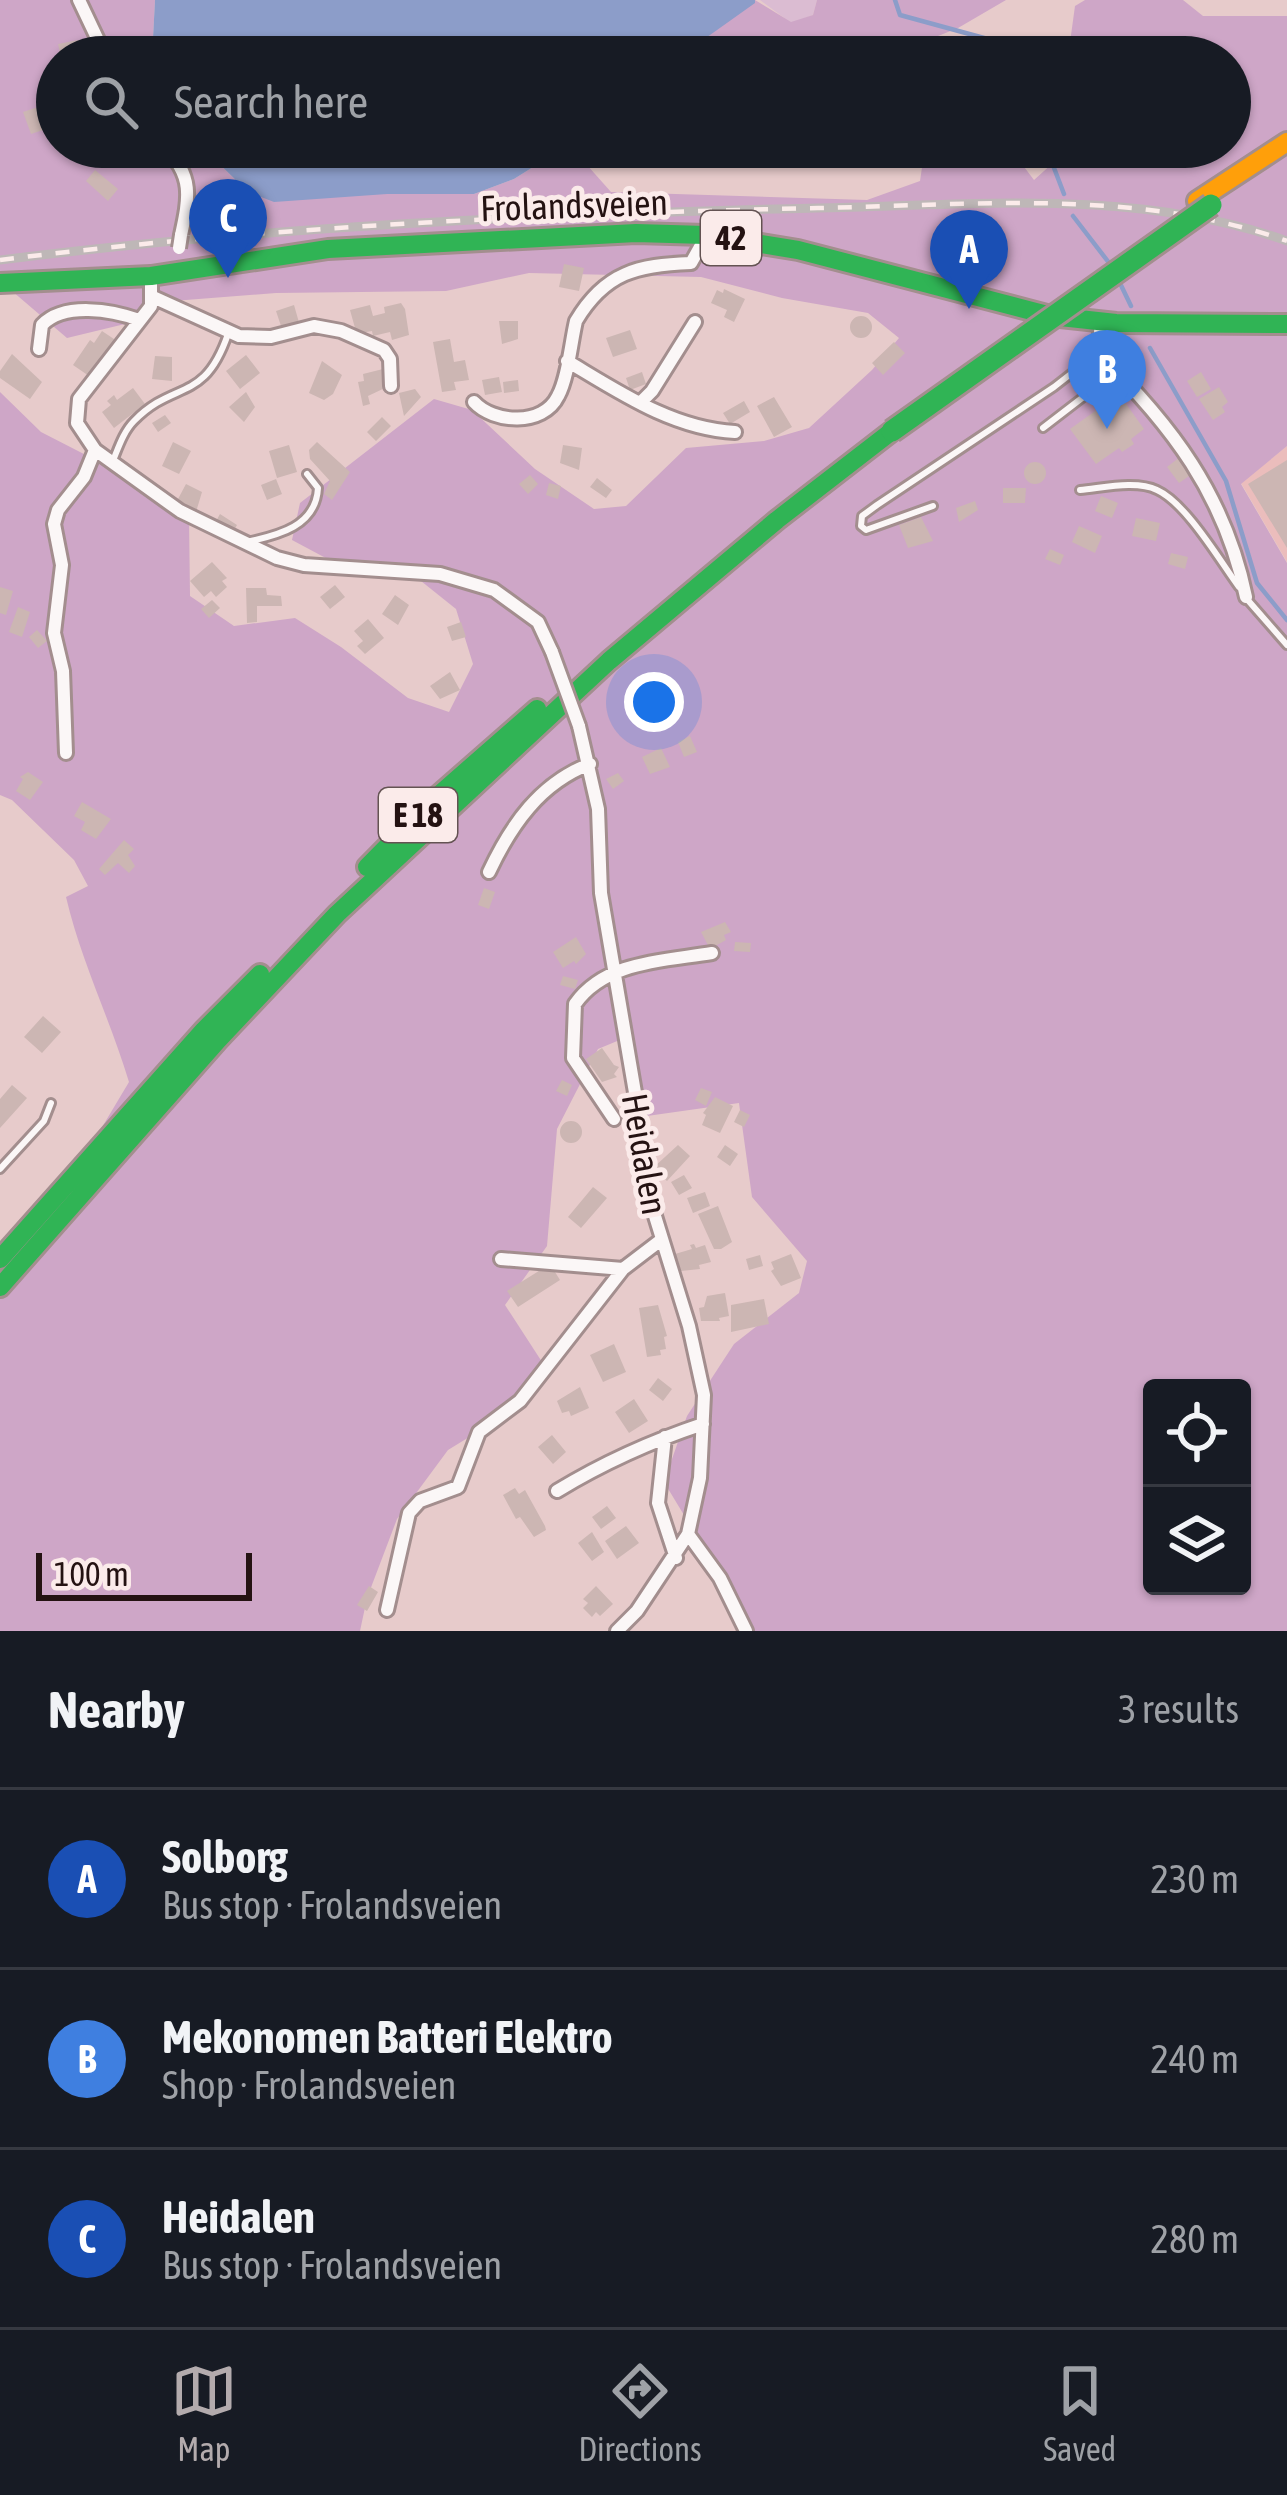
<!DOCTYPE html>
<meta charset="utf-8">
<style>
:root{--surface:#171b24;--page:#20242c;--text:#f1f3f6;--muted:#9ea1a6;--line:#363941;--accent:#b3abad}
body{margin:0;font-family:"Asap Condensed",sans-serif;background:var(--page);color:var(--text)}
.controls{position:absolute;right:36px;bottom:36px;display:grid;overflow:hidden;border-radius:12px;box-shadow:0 3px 9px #0004}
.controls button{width:108px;height:108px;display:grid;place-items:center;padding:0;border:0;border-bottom:3px solid var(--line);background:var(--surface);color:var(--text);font:60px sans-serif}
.scale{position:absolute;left:36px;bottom:30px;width:216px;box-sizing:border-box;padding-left:12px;border:6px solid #241212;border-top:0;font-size:33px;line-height:42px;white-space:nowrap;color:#241212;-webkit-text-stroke:9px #fbebea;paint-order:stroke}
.you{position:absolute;left:654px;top:702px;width:42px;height:42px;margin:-30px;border:9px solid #fff;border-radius:50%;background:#1a73e8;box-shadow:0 0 0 18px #1a73e833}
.badge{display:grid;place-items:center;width:78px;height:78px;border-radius:50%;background:var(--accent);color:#fff;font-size:39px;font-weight:700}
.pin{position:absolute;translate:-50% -99px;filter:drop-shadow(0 3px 6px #0008)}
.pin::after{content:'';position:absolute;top:63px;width:42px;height:36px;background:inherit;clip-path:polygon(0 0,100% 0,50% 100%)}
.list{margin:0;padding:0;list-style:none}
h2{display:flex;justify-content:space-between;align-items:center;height:156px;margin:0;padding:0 48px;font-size:51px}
h2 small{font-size:39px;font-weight:400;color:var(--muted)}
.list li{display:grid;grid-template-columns:78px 1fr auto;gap:36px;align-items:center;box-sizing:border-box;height:180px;padding:0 48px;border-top:3px solid var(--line)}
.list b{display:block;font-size:45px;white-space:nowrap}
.list p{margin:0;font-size:39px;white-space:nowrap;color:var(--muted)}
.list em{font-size:39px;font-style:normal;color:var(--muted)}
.icon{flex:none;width:66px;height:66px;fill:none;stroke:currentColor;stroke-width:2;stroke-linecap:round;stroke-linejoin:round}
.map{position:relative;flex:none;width:1287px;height:1631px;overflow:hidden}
.search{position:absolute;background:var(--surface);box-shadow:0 3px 9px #0004;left:36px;right:36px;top:36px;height:132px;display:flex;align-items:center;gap:30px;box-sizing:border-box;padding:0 42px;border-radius:66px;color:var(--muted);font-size:45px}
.sheet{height:696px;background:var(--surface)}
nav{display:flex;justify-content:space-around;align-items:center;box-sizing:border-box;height:168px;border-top:3px solid var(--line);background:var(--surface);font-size:33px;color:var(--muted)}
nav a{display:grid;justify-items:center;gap:6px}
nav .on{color:var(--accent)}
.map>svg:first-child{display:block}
.built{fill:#ebbdbc}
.green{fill:#dbbcd2}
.forest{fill:#cea6c7;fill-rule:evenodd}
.water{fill:#8c9dc9}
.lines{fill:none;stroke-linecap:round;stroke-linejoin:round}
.stream{stroke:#8c9dc9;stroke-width:4.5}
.building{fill:#ccb6b3}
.lane-casing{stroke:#a38e8e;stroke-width:12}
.street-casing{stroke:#a38e8e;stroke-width:18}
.fast-casing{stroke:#a38e8e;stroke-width:24}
.slow-casing{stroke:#a38e8e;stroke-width:24}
.lane{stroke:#fbf7f7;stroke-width:6}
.street{stroke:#fbf7f7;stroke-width:12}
.fast{stroke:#30b455;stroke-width:18}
.slow{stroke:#ff9f0a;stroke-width:18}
.rail-casing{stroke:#beb7b7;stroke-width:9}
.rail{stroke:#fbebea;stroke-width:4.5;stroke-dasharray:14;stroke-linecap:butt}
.street-bridge-casing{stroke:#a38e8e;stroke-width:18;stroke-linecap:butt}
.fast-bridge-casing{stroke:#a38e8e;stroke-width:27;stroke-linecap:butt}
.street-bridge{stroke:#fbf7f7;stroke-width:12}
.fast-bridge{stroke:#30b455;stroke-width:21}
.labels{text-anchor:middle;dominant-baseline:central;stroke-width:10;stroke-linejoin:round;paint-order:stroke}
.shield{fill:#fbebea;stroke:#645353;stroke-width:3}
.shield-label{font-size:33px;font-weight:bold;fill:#241212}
.street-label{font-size:36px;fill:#241212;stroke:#fbebea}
</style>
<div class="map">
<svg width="1287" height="1631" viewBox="0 0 1287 1631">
<rect width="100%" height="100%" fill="#e7cbcb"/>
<!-- built -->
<path class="built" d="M1287,446V562L1241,483Z"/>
<!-- green -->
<path class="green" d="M760,0H817L813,15L791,23Z"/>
<!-- forest -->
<path class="forest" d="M0,0H155L152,57H57V147H202L248,192L474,194L514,179L565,147H687L686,168L602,148L587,165L611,192L867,200L920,181L925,147H1009L1034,180L1054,162L1057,147H1230V57H1068L1075,6L1085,0H1183L1203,16H1287V446L1241,484L1287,563V1631H754L664,1482L687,1416L734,1344L799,1293L807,1261L752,1197L739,1103L647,1116L622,1039L598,1049L557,1129L547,1246L505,1305L544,1365L520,1406L448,1450L397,1519L367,1598L360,1631H0V1265L86,1154L129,1082C110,1019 81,961 66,897L88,886L74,860L12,800L0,795V392L41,432L117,471L189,517L190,596L234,626L295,618L341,647L408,698L449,712L473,664L456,609L421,581L337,564L292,540L300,503L434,399L472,410L535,469L594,509L626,506L686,448L764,441L809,428L872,370L899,338L868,313L782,298L701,277L529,273L446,291L276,293L173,301L129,323L67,338L5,285L0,287ZM1152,1388H1242V1586H1152Z
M755,0L791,22L813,15L817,0H1006L958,28L908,48L901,57H691L703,40Z"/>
<!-- water -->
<path class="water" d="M155,0H755V3L703,40L691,57H152Z
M202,147H565L514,179L474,194H387L274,202L248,192Z"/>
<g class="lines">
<!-- stream -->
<path class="stream" d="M895,0L900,15L995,41L1004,57
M1046,147L1064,194
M1073,216L1113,268
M1118,279L1131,306
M1150,348L1226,481L1257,583L1287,620"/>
</g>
<!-- building -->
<path class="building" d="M78,40L87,57H61L58,44Z
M38,107L46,129L31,134L23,112Z
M95,170L118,189L108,201L86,181Z
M564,264L584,268L579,291L559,287Z
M724,289L745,299L734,322L724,317L727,310L711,303L717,290L723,293Z
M401,303L405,309L409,335L392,340L390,332L373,336L372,331L361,333L355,328L350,310L370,305L373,316L385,313L384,307Z
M294,305L300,326L282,329L276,311Z
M850 327a11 11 0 1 1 22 0a11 11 0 1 1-22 0Z
M499,321H518V339L502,344Z
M630,330L637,349L613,357L606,338Z
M102,331L117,341L89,376L73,365L90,340L94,343Z
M450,339L454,362L465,360L469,380L454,382L456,390L442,392L433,342Z
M894,342L905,353L883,375L872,363Z
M12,354L42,382L30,399L0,378V371Z
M246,355L260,373L240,389L226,371Z
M155,356L172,357V381L152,379Z
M322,361L342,375L333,394L324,400L309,393Z
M383,369L387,387L368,396L370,404L363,406L358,382L364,381L363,374Z
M642,372L646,384L630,390L626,378Z
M1201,372L1211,389L1197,397L1187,381Z
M499,377L502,392L485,395L482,380Z
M518,380L519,391L504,393L503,382Z
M1219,387L1228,402L1222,407L1225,412L1213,420L1199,399Z
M133,388L145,404L114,428L102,412L111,405L107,401L114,395L117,400Z
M415,389L421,397L404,416L399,393Z
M246,392L255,407L244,422L229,407Z
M1119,394L1144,429L1131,439L1134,444L1122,452L1119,448L1096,464L1070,429Z
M774,397L792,427L774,437L757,406Z
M744,401L750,412L730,424L723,413Z
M165,415L171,423L158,432L152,423Z
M382,417L391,426L376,441L367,432Z
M173,442L191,451L179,474L162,466Z
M317,442L350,472L332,500L324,494L330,481L310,459L309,450Z
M289,445L297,472L277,478L269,451Z
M563,445L582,448L579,470L560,463Z
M1180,457L1192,474L1179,483L1167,467Z
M1287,460V548L1248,484Z
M1024 473a11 11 0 1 1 22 0a11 11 0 1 1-22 0Z
M530,475L538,484L528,494L519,484Z
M597,478L612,490L606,498L590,487Z
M276,479L282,494L267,500L261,485Z
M549,483L561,486L558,499L546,495Z
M186,484L202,492L196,512L178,499Z
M1003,488H1026L1025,503H1003Z
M1101,496L1118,503L1112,518L1095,511Z
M975,501L978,510L959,522L956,508Z
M220,514L237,525L233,532L215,523Z
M921,517L933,541L908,548L899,525Z
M1136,518L1160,523L1156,541L1132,536Z
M1079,526L1102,536L1095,553L1072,542Z
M1050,549L1064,555L1060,565L1045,559Z
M1171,553L1188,557L1185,569L1168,564Z
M212,562L227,578L222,581L227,587L216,597L211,591L204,597L190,581Z
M335,585L345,597L330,609L320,597Z
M0,587L13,591L6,615L0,613Z
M246,588H266L267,595L281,596L282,606H257V622L247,623Z
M395,595L409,605L398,625L382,614Z
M212,600L220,608L209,618L201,609Z
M18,607L30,612L22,637L9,632Z
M368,619L384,638L365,654L357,646L363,641L354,631Z
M461,622L466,637L452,641L447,627Z
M37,630L47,641L38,648L29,637Z
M450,672L460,690L440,699L430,686Z
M690,736L697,752L684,757L678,742Z
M661,748L670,767L650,774L642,757Z
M28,772L43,782L30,800L16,791L23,779L20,777Z
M618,773L624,781L613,789L606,779Z
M82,802L111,819L96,839L81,830L85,822L74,816Z
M124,840L134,849L128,855L135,866L129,873L118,863L105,875L99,869Z
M484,888L495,892L489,909L478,905Z
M725,922L731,932L724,935L726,940L710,949L701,932Z
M576,937L586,954L576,964L574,961L563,968L553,952Z
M735,942L751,943L750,952L734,951Z
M563,976L578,980L575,989L560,985Z
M43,1016L61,1032L42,1053L24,1037Z
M602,1048L614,1065L619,1067L614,1074L617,1077L602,1082L586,1059Z
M562,1080L572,1085L567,1096L556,1091Z
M12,1085L27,1098L0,1128V1099Z
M701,1088L712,1092L706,1106L695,1100Z
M715,1097L733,1106L720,1133L702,1125L706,1115L703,1113Z
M740,1110L750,1115L744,1127L734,1122Z
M560 1132a11 11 0 1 1 22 0a11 11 0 1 1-22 0Z
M678,1145L690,1156L667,1181L653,1168Z
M725,1145L738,1154L730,1166L717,1157Z
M684,1175L692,1188L679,1195L671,1182Z
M593,1187L607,1198L581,1228L568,1217Z
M705,1192L710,1206L693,1213L687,1198Z
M718,1206L732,1242L721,1249H714L698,1214Z
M694,1244L696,1248L705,1245L711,1262L699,1265L700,1269L681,1271L675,1254L692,1249L690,1245Z
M791,1254L801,1278L781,1286L771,1271L774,1269L771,1262Z
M760,1255L763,1266L749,1270L746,1259Z
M550,1264L560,1280L518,1307L507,1291Z
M725,1293L729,1316L719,1318L720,1321H701L699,1308L704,1307L707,1296Z
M764,1299L769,1324L731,1332V1305Z
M658,1305L667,1336L664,1337L666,1349L660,1350L661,1355L647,1357L639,1308Z
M614,1344L626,1372L603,1382L590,1355Z
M658,1378L672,1389L663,1401L649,1390Z
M580,1387L589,1408L571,1416L569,1411L562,1413L557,1401Z
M634,1399L648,1421L629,1433L615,1412Z
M552,1435L566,1452L553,1464L538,1447Z
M515,1488L519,1494L525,1490L545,1526L546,1530L534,1537L520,1517L516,1519L503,1495Z
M607,1506L616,1518L601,1529L592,1517Z
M626,1526L639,1543L617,1559L605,1541Z
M592,1532L604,1552L592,1561L578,1543Z
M369,1586L378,1592L367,1611L357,1605Z
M596,1586L613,1604L600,1616L596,1612L592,1617L583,1608L588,1603L583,1599Z"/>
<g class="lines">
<defs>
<path id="lane" d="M1043,428L1095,388L1099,380L1098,356
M112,463C118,449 123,432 134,421C175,379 204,404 228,334
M1080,490C1103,488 1136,480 1157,490C1186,503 1220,561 1239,587
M933,506L866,530L861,526L862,516L877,505L1054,387L1095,355
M247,542C279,535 316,526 318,488L307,474
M1246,598L1287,645
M0,1169L44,1121L51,1103"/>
<path id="street" d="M79,0L106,57
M147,147L167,157
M164,147C194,175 189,198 181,235
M151,276V306L79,399L77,423L95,450L180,511L277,558L304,565L440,574L494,590L538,622L552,652
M153,297L239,336L271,337L314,326L341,331L384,350L390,359L391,386
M1101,322L1098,353C1171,424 1225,495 1246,597
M39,349L42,325C64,302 112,310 139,320
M567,361C619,392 673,429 735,432
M474,402C493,423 543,427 558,396C568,378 571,342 576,321C605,272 638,265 691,263L700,247
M640,403L652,391L695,322
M579,726L598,809L601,893L638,1110L646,1187L689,1326L704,1395L700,1478L688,1534L637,1611L617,1631
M66,753L63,671L54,633L62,565L54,524L58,510L84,477L95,450
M489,872C511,825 540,783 590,764
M614,1119L573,1058L575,1004C605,961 664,961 712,953
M501,1259L623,1269
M665,1437L658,1503L676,1558
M557,1491C603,1463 652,1441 703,1424
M688,1534L720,1578L746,1631
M387,1610L409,1513L420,1501L458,1487L479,1432L520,1401L623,1269L661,1240"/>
<path id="fast" d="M0,283L151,276L328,249L636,233L705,235L798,250L1051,316L1116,323L1287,324
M367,867L432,801L537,709
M0,1259L204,1030L260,974
M0,1287L218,1040L337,914L609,661L777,520L892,431"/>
<path id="slow" d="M1197,201L1287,142"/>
</defs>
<!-- lane casing -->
<use href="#lane" class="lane-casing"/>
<!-- street casing -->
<use href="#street" class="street-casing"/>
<!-- fast casing -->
<use href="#fast" class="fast-casing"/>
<!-- slow casing -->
<use href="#slow" class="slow-casing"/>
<!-- lane -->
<use href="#lane" class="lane"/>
<!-- street -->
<use href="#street" class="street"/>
<!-- fast -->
<use href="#fast" class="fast"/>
<!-- slow -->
<use href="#slow" class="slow"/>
<defs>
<path id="rail" d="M0,260C270,226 546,214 818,208C974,205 1137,188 1287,241"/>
</defs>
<!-- rail casing -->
<use href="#rail" class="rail-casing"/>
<!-- rail -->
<use href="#rail" class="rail"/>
<defs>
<path id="street-bridge" d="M179,248L181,235
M552,652L579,726"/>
<path id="fast-bridge" d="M892,431L1211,205"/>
</defs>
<!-- street-bridge casing -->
<use href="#street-bridge" class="street-bridge-casing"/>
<!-- fast-bridge casing -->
<use href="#fast-bridge" class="fast-bridge-casing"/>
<!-- street-bridge -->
<use href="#street-bridge" class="street-bridge"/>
<!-- fast-bridge -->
<use href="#fast-bridge" class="fast-bridge"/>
</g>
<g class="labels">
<!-- shield labels -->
<g class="shield">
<rect x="701" y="211" width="60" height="54" rx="9"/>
<rect x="379" y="788" width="78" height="54" rx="9"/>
</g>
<g class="shield-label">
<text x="731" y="238">42</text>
<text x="418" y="815">E 18</text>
</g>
<!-- street labels -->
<g class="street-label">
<text transform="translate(574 205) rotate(-2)">Frolandsveien</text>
<text transform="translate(645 1154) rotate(80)">Heidalen</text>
</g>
</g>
</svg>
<div class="controls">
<button><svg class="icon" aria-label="locate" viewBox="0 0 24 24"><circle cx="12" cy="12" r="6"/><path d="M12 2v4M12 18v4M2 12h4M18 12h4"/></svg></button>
<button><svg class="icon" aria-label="layers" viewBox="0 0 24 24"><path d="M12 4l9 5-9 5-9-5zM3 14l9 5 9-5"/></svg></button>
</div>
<div class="scale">100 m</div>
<div class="you"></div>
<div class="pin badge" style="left:969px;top:309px;background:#1a4fb4">A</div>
<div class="pin badge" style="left:1107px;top:429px;background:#3f7fe0">B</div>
<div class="pin badge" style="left:228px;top:278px;background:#1a4fb4">C</div>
<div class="search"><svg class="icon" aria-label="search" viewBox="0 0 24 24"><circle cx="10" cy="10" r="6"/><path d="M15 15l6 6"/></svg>Search here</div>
</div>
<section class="sheet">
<h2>Nearby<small>3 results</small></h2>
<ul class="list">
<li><span class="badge" style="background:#1a4fb4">A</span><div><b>Solborg</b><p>Bus stop · Frolandsveien</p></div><em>230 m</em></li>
<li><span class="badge" style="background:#3f7fe0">B</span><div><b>Mekonomen Batteri Elektro</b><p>Shop · Frolandsveien</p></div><em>240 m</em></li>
<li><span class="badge" style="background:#1a4fb4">C</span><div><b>Heidalen</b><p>Bus stop · Frolandsveien</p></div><em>280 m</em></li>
</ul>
</section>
<nav>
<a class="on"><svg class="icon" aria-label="map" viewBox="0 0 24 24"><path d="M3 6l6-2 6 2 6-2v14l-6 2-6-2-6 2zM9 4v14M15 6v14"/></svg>Map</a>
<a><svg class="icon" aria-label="directions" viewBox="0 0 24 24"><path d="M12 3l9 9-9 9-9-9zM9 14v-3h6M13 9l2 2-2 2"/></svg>Directions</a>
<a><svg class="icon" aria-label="saved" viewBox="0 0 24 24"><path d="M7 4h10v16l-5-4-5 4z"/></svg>Saved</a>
</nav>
